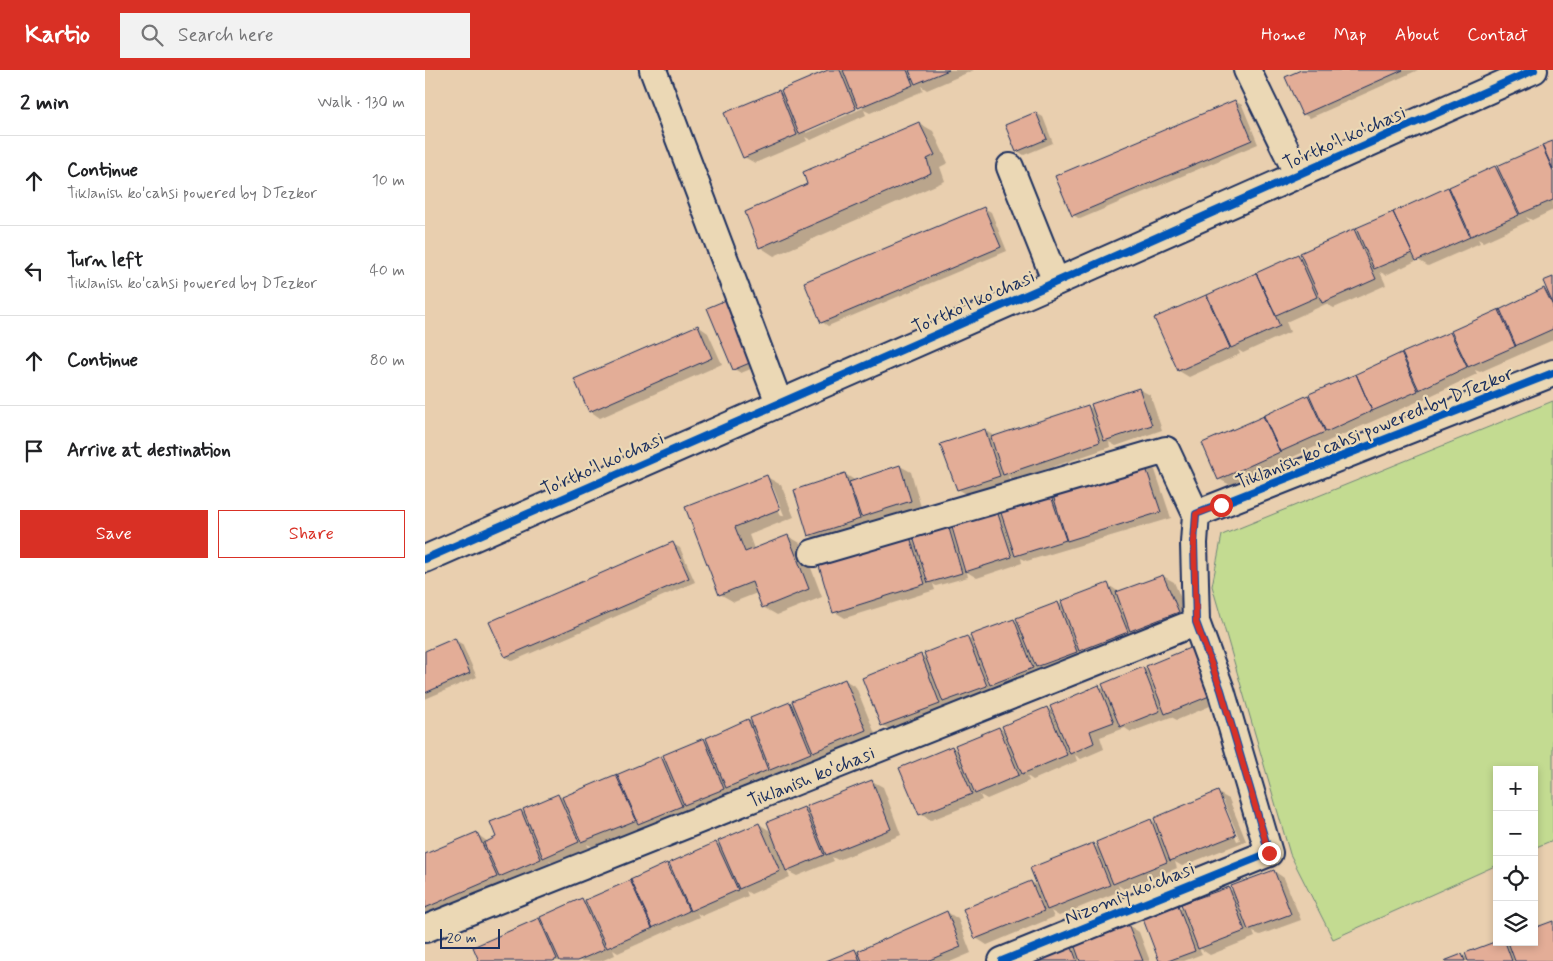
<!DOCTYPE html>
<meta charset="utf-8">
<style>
body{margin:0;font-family:Mynerve,sans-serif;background:#f2f2f2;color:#202124}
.controls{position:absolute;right:15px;bottom:15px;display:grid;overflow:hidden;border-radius:0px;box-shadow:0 2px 8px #0003}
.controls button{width:45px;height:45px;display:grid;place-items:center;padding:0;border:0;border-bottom:1px solid #e0e0e0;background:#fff;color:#202124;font:25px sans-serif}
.scale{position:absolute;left:15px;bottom:12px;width:60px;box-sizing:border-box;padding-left:5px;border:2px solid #1b2f5e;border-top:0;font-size:14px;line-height:18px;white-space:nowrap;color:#1b2f5e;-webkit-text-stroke:4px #ebd8b5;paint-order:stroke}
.stop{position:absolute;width:15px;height:15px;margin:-11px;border:4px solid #d93025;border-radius:50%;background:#fff}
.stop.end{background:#d93025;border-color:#fff;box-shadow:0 1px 5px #0008}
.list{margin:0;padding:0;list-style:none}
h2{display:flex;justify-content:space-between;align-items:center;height:65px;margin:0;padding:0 20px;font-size:21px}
h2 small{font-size:16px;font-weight:400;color:#757577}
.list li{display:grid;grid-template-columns:32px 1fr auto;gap:15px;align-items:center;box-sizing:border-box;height:90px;padding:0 20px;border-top:1px solid #e0e0e0}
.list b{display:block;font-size:19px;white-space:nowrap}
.list p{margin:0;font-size:16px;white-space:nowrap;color:#757577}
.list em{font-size:16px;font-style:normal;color:#757577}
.actions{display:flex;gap:10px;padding:15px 20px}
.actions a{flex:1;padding:11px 0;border:1px solid #d93025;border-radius:0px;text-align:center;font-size:18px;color:#d93025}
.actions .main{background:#d93025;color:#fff}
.icon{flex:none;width:28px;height:28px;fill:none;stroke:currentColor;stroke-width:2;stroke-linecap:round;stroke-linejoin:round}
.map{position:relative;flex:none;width:1128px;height:891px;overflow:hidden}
header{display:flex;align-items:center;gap:30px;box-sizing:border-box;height:70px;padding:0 25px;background:#d93025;color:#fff}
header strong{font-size:24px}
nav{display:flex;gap:28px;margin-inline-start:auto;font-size:18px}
.search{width:350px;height:45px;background:#f2f2f2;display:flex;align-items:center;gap:12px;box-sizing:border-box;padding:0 18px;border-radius:0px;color:#757577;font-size:19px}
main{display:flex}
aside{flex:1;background:#fff}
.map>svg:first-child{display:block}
.green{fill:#c3db91;stroke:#6f8578}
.shadow{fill:#0003;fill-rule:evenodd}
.building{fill:#e3ad97;stroke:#1b2f5e}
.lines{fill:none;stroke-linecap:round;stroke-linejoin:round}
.minor-casing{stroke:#1b2f5e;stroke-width:30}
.minor{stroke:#ebd8b5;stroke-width:26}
.cycleway-casing{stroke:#ebd8b5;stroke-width:11}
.cycleway{stroke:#0057b8;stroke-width:8}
.route{stroke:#d93025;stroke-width:6}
.labels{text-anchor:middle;stroke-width:4.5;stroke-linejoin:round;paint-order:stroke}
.street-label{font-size:19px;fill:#1b2f5e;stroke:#ebd8b5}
</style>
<header>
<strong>Kartio</strong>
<div class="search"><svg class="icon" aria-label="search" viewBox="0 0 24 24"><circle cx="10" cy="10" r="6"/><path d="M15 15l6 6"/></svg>Search here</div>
<nav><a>Home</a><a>Map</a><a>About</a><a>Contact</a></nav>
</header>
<main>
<aside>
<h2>2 min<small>Walk · 130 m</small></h2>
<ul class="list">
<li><svg class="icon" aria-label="ahead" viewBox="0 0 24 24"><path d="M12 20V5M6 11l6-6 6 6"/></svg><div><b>Continue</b><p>Tiklanish ko'cahsi powered by DTezkor</p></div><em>10 m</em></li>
<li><svg class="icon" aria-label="left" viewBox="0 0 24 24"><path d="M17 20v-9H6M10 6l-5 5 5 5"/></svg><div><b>Turn left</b><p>Tiklanish ko'cahsi powered by DTezkor</p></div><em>40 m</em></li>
<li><svg class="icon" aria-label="ahead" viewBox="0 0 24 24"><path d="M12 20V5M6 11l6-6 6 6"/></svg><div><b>Continue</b></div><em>80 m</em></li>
<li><svg class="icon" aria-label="arrive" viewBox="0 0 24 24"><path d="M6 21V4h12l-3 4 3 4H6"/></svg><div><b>Arrive at destination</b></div></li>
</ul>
<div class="actions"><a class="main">Save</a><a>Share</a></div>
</aside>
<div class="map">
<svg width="1128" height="891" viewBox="0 0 1128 891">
<rect width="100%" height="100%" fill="#e9cfaf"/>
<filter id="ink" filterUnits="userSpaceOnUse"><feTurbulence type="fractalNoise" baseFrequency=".02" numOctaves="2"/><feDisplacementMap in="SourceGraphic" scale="10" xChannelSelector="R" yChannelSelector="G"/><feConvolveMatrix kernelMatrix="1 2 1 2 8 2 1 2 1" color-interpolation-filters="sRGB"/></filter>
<g filter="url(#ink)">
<!-- green -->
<path class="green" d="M1128,331V770L1109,778V700H1072V795L908,869L865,784L787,516L797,465Z"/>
<!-- shadow -->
<path class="shadow" d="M406,0H549L502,20L496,16L498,21L445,43L439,40L441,45L386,70L380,67L382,71L330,93L319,87L354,22L360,25ZM437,35L438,38L381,63V60Z
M879,0H993L885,48L878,44Z
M810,31L817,35L833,74L655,149L648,145Z
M611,43L618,47L628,73L599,85L592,81Z
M494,53L508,61L523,93L515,97L520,111L349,186L335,177L321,143L384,114Z
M1128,72V140L1107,150L1101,147L1104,151L1058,172L1053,169L1055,173L1003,196L993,190L961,205L955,202L961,215L909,238L901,234L861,252L865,262L818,283L813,280L815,284L764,307L754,301L781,227L786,229L784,225L873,185L878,188L929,160L934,163L932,159L1023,119L1028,122L1070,98L1076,101L1074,96Z
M559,138L566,142L582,181L403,256L397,252Z
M1128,208V270L1055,302L1050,300L1052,304L1005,326L1001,323L1003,327L912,367L908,365L910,368L805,415L794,409L883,326L887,329L976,285L980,287L1025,263L1029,266L1119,220L1124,223L1120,212Z
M284,239L333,296L316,303L309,299Z
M273,256L283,263L297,294L175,348L165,341Z
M714,319L725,325L737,360L691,376L684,372L685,377L590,410L583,406L585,412L543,425L533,419L559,360L571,367L663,336L669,340Z
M719,393L730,400L746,448L602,491L596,488L597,493L552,508L542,502L543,507L511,516L508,514L510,520L420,548L410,542L485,469L491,473L523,457L529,460L572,442L578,446L576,440Z
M475,396L486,402L496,437L395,472L384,465L420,404L431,411Z
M342,407L356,415L369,447L324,465L329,479L363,466L377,474L397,527L352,545L338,537L332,523L309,532L295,524L261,438ZM345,417H348L359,445L356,446Z
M248,474L255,478L270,512L88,591L81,587Z
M738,506L749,512L764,548L622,602L615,598L618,604L576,620L569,616L572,622L530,638L523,634L525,640L468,661L457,655L496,585L503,589L542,568L549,571L589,550L595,554L633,533L640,537L682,514L694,522Z
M30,570L37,574L52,607L0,629V583Z
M718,598L797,631L752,650L746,647L706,662L700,658L675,667L679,679L656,689L650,685L652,691L608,710L602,706L604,711L562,729L555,725L557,730L506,750L495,744L527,677L534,681L574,658L581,662L622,638L629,642L674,617L681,620Z
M420,610L431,617L451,666L399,687L394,684L396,689L356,705L352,702L353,706L312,723L307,720L309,725L270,740L265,737L267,742L225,759L221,757L168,777L162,774L164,778L130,794L124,790L126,795L86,812L80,809L82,813L0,848V785L52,764L63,772L72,767L96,741L101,744L132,725L138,728L236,687L241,690L279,670L284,673L323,650L328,653L365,633L370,636Z
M447,711L458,717L476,765L413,790L407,787L409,791L372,806L362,801L365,807L326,824L321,821L323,826L277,846L272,843L274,847L193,883L188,880L190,885L176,891H56L114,849L119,852L157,830L163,833L242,795L248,798L291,773L297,776L334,754L347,762L379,738L384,741Z
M793,723L804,729L821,771L757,796L750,792L752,798L699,819L693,815L695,821L634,846L626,841L629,847L562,875L551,868L606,812L614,816L668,775L675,779L726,750L732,754ZM795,730H798L815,770L812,771Z
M849,801L859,808L876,850L835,865L828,862L830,867L785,885L774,878L777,884L759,891H735L753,837L759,840L803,819L810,822Z
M522,842L533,849L546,883L527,891H404L430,880L435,883Z
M1128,852V891H1022L1037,885L1044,889L1072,872L1085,874L1109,872V859Z
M703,855L714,862L725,891H608L646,876L653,880Z"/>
<!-- building -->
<path class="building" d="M403,0H415L431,39L374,64L356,20Z
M418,0H482L488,15L433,38Z
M484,0H524L490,14Z
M876,0H978L877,45L860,7Z
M354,20L372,65L318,88L299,43Z
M810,30L827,70L647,146L630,106Z
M611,42L622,69L591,82L580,55Z
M494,52L510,85L502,89L506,103L334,178L320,142L382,114L378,102Z
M1128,71V99L1117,75Z
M1117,76L1128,101V130L1095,144L1072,96Z
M1070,96L1094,145L1046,166L1024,117Z
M1023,117L1045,167L991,191L968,142Z
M559,137L576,177L396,253L379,212Z
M968,142L987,183L949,199L931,158Z
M929,159L951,209L897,233L875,183Z
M873,184L892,227L851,245L831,203Z
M831,203L855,256L806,278L782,225Z
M1128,207V234L1118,211Z
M1119,218L1128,236V259L1090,276L1074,240Z
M781,225L805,278L753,301L729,248Z
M301,230L327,292L308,300L282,238Z
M1075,239L1091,276L1043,297L1026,261Z
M273,255L287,288L164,342L149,309Z
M1025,262L1042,297L994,320L977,283Z
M976,283L993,321L947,341L931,304Z
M931,304L947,341L901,362L884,324Z
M714,318L727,355L679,371L666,334Z
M883,325L900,362L855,382L838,346Z
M663,335L675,372L578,405L566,367Z
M839,346L855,382L793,410L777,373Z
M560,359L575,406L532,420L515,374Z
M719,392L736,442L642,471L627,422Z
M475,395L486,431L436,447L424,412Z
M420,403L435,449L383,466L369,420Z
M342,405L355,439L310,457L320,482L363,465L384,519L337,538L327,512L294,525L260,437Z
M625,423L641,470L590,486L575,440Z
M572,441L587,487L540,502L526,454Z
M523,455L537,503L503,513L488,467Z
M485,467L500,514L408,543L394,496Z
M248,472L264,508L80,587L64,552Z
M738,505L754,542L705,561L691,522Z
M683,513L703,562L654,581L636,531Z
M633,532L652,582L611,597L591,548Z
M589,549L608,598L565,615L545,565Z
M542,566L562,616L518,632L499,583Z
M30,568L45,603L0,623V581Z
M767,577L787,625L740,644L721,596Z
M496,584L515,634L456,656L437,608Z
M718,597L735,641L695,657L677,614Z
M420,609L441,660L388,682L367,631Z
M674,615L689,652L665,661L669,673L645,684L625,636Z
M365,632L386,683L345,700L325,648Z
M622,637L642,685L597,704L577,656Z
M323,649L343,700L301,718L281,668Z
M574,657L594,705L550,724L530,675Z
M279,668L299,719L259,735L238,685Z
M527,676L547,724L494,745L474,698Z
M236,686L257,736L213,754L191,705Z
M192,704L212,750L156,772L137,727Z
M447,710L466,759L401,785L381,736Z
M793,721L811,765L745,791L729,748Z
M133,724L154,772L118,788L98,739Z
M379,737L399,785L361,801L342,752Z
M96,740L116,789L74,807L59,773L71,767L65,752Z
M726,749L742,792L688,814L671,772Z
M334,753L355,801L314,819L293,771Z
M52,762L72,807L0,838V784Z
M291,772L313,820L265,841L244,793Z
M668,773L685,815L622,840L605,798Z
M242,793L264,841L227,858L205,810Z
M849,800L866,844L823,860L806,816Z
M206,810L228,858L182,878L160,830Z
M606,811L619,841L550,869L538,839Z
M804,817L820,861L773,879L756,834Z
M157,828L180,879L152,891H135L115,847Z
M753,835L770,881L743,891H734L718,849Z
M522,841L536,877L502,891H437L433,881Z
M114,848L132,889L128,891H54L48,877Z
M1128,851V891H1090L1083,872H1109V858Z
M703,854L718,891H655L649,874Z
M1072,871V872H1080L1087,891H1043L1040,883Z
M646,875L652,891H604Z
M430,879L435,891H401Z
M1037,884L1040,891H1019Z"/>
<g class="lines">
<defs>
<path id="minor" d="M228,0L354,333
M822,0L873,105
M585,97L631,212
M388,483L741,380L771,444
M0,489L631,212L1109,0
M0,859L771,552
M577,891L844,783L796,620L771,552L769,473L771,444L1128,303"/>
</defs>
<!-- minor casing -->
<use href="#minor" class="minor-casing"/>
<!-- minor -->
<use href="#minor" class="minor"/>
<defs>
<path id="cycleway" d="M0,489L631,212L1109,0
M577,891L844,783L796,620L771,552L769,473L771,444L1128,303"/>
</defs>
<!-- cycleway casing -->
<use href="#cycleway" class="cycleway-casing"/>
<!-- cycleway -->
<use href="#cycleway" class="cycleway"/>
</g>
</g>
<g class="lines" filter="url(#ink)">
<!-- route -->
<path class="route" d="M796,435L771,444L769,472L771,552L796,620L844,783"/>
</g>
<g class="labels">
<!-- street labels -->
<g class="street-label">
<text transform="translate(919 67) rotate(-24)" y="7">To'rtko'l ko'chasi</text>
<text transform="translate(548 231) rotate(-24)" y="7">To'rtko'l ko'chasi</text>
<text transform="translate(949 357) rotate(-22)" y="7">Tiklanish ko'cahsi powered by DTezkor</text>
<text transform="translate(177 393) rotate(-24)" y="7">To'rtko'l ko'chasi</text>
<text transform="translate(386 706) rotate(-22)" y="7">Tiklanish ko'chasi</text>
<text transform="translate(704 822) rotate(-22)" y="7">Nizomiy ko'chasi</text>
</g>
</g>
</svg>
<div class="controls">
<button>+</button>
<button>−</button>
<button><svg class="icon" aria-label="locate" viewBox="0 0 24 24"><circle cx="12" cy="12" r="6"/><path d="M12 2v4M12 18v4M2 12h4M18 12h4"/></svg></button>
<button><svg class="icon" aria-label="layers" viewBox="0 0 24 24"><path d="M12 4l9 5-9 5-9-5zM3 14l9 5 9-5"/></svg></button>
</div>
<div class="scale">20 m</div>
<div class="stop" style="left:796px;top:435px"></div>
<div class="stop end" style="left:844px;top:783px"></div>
</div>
</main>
